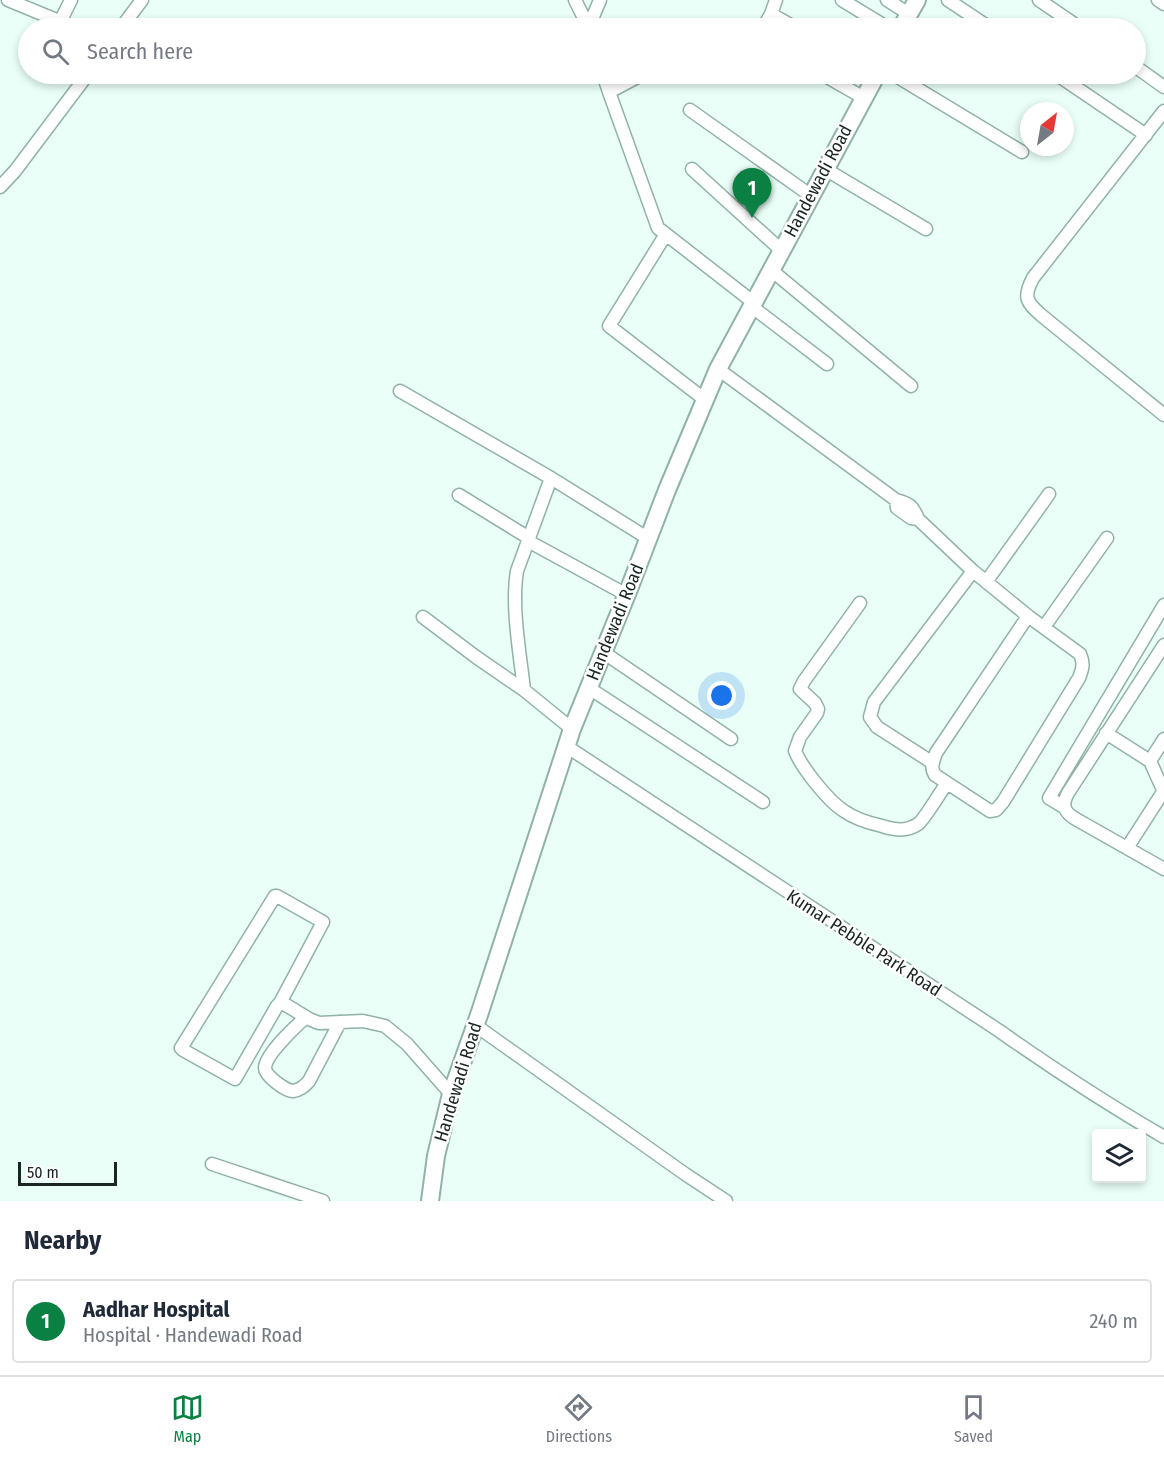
<!DOCTYPE html>
<meta charset="utf-8">
<style>
body{margin:0;font-family:"Fira Sans Condensed",sans-serif;background:#f6f6f7;color:#1f2937}
.controls{position:absolute;right:18px;bottom:18px;display:grid;overflow:hidden;border-radius:6px;box-shadow:0 3px 9px #0003}
.controls button{width:54px;height:54px;display:grid;place-items:center;padding:0;border:0;border-bottom:2px solid #e0e1e3;background:#fff;color:#1f2937;font:30px sans-serif}
.compass{position:absolute;left:1020px;top:102px;width:54px;height:54px;border-radius:50%;background:#fff;box-shadow:0 3px 9px #0003;rotate:31deg}
.scale{position:absolute;left:18px;bottom:15px;width:99px;box-sizing:border-box;padding-left:6px;border:3px solid #192622;border-top:0;font-size:16px;line-height:21px;white-space:nowrap;color:#192622;-webkit-text-stroke:4px #fff;paint-order:stroke}
.you{position:absolute;left:722px;top:696px;width:21px;height:21px;margin:-15px;border:4px solid #fff;border-radius:50%;background:#1a73e8;box-shadow:0 0 0 9px #1a73e833}
.badge{display:grid;place-items:center;width:39px;height:39px;border-radius:50%;background:#0b8043;color:#fff;font-size:20px;font-weight:700}
.pin{position:absolute;translate:-50% -50px;filter:drop-shadow(0 2px 3px #0008)}
.pin::after{content:'';position:absolute;top:32px;width:21px;height:18px;background:inherit;clip-path:polygon(0 0,100% 0,50% 100%)}
.list{margin:0;padding:0;list-style:none}
h2{display:flex;justify-content:space-between;align-items:center;height:78px;margin:0;padding:0 24px;font-size:26px}
h2 small{font-size:20px;font-weight:400;color:#747a83}
.list li{display:grid;grid-template-columns:39px 1fr auto;gap:18px;align-items:center;box-sizing:border-box;height:84px;margin:0 12px 12px;padding:0 12px;border:2px solid #e0e1e3;border-radius:6px}
.list b{display:block;font-size:22px;white-space:nowrap}
.list p{margin:0;font-size:20px;white-space:nowrap;color:#747a83}
.list em{font-size:20px;font-style:normal;color:#747a83}
.icon{flex:none;width:33px;height:33px;fill:none;stroke:currentColor;stroke-width:2;stroke-linecap:round;stroke-linejoin:round}
.map{position:relative;flex:none;width:1164px;height:1201px;overflow:hidden}
.search{position:absolute;background:#fff;box-shadow:0 3px 9px #0003;left:18px;right:18px;top:18px;height:66px;display:flex;align-items:center;gap:15px;box-sizing:border-box;padding:0 21px;border-radius:33px;color:#747a83;font-size:22px}
.sheet{height:174px;background:#fff}
nav{display:flex;justify-content:space-around;align-items:center;box-sizing:border-box;height:84px;border-top:2px solid #e0e1e3;background:#fff;font-size:16px;color:#747a83}
nav a{display:grid;justify-items:center;gap:3px}
nav .on{color:#0b8043}
.map>svg:first-child{display:block}
.lines{fill:none;stroke-linecap:round;stroke-linejoin:round}
.street-casing{stroke:#90b2a8;stroke-width:15}
.secondary-casing{stroke:#90b2a8;stroke-width:20}
.street{stroke:#fff;stroke-width:12}
.secondary{stroke:#fff;stroke-width:16}
.labels{text-anchor:middle;stroke-width:5;stroke-linejoin:round;paint-order:stroke}
.street-label{font-size:18px;fill:#192622;stroke:#fff}
</style>
<div class="map">
<svg width="1164" height="1201" viewBox="0 0 1164 1201">
<rect width="100%" height="100%" fill="#e9fff8"/>
<g class="lines">
<defs>
<path id="street" d="M8,0L76,28
M575,0L589,28
M842,0L888,28
M887,0L909,14
M948,0L990,28
M1039,0L1080,28
M1158,0L1164,4
M771,14L796,28
M60,22L71,0
M589,26L600,0
M121,28L142,0
M763,28L771,14L776,0
M1136,67L1164,87
M603,74L609,92L643,74
M822,74L864,98
M893,74L1022,152
M1056,74L1146,135
M609,92L658,228L753,302
M690,110L810,195
M1164,111L1033,278C1023,297 1026,302 1041,315L1164,415
M692,169L781,250
M825,169L926,229
M0,187L15,171L88,74
M666,234L609,326L704,399
M770,269L911,386
M751,306L827,364
M718,369L896,500C909,503 913,506 918,519L973,571L1028,616L1080,654C1084,663 1083,668 1079,678L1003,802L996,810L990,811L935,775C930,767 933,762 936,753L1028,616
M400,391L551,478
M459,495L529,538
M896,500L897,508L911,518L918,519
M528,541L627,595
M986,582L1049,494
M860,603L804,681L800,689L815,703L818,709L817,713L800,737L795,751C802,768 828,801 844,811C855,819 869,823 882,826C895,830 906,832 918,824C924,820 941,791 947,783
M423,617L476,657L524,690L572,729
M1044,627L1107,538
M1164,645L1068,793C1062,804 1063,811 1074,818L1164,869
M603,652L731,739
M589,688L763,802
M524,690C520,653 511,607 517,571L551,478L649,539
M1106,733L1150,761L1164,792
M566,746L998,1030C1052,1068 1107,1104 1164,1137
M1150,761L1164,739
M933,763L877,727L870,717L874,702L973,571
M1064,807L1049,798L1164,605
M1127,848L1163,792
M280,1003L323,922L277,896H275L181,1048L183,1050L235,1079L277,1006L280,1003L286,1005L309,1019L319,1023L363,1021L385,1026L407,1044L451,1094
M306,1017C296,1026 265,1055 265,1068C265,1076 286,1091 293,1091C300,1090 305,1086 309,1081L340,1022
M475,1025L685,1174L726,1201
M212,1164L323,1201"/>
<path id="secondary" d="M901,28L917,0
M430,1201L436,1156L451,1094L479,1015L572,729L629,589L667,490L718,369L877,74"/>
</defs>
<!-- street casing -->
<use href="#street" class="street-casing"/>
<!-- secondary casing -->
<use href="#secondary" class="secondary-casing"/>
<!-- street -->
<use href="#street" class="street"/>
<!-- secondary -->
<use href="#secondary" class="secondary"/>
</g>
<g class="labels">
<!-- street labels -->
<g class="street-label">
<text transform="translate(818 181) rotate(-62)" y="6">Handewadi Road</text>
<text transform="translate(615 622) rotate(-68)" y="6">Handewadi Road</text>
<text transform="translate(864 943) rotate(33)" y="6">Kumar Pebble Park Road</text>
<text transform="translate(458 1082) rotate(-73)" y="6">Handewadi Road</text>
</g>
</g>
</svg>
<div class="controls">
<button><svg class="icon" aria-label="layers" viewBox="0 0 24 24"><path d="M12 4l9 5-9 5-9-5zM3 14l9 5 9-5"/></svg></button>
</div>
<svg class="compass" viewBox="-18 -18 36 36"><path d="M0-13l5 13h-10z" fill="#e53935"/><path d="M0 13l5-13h-10z" fill="#747a83"/></svg>
<div class="scale">50 m</div>
<div class="you"></div>
<div class="pin badge" style="left:752px;top:218px">1</div>
<div class="search"><svg class="icon" aria-label="search" viewBox="0 0 24 24"><circle cx="10" cy="10" r="6"/><path d="M15 15l6 6"/></svg>Search here</div>
</div>
<section class="sheet">
<h2>Nearby<small></small></h2>
<ul class="list">
<li><span class="badge">1</span><div><b>Aadhar Hospital</b><p>Hospital · Handewadi Road</p></div><em>240 m</em></li>
</ul>
</section>
<nav>
<a class="on"><svg class="icon" aria-label="map" viewBox="0 0 24 24"><path d="M3 6l6-2 6 2 6-2v14l-6 2-6-2-6 2zM9 4v14M15 6v14"/></svg>Map</a>
<a><svg class="icon" aria-label="directions" viewBox="0 0 24 24"><path d="M12 3l9 9-9 9-9-9zM9 14v-3h6M13 9l2 2-2 2"/></svg>Directions</a>
<a><svg class="icon" aria-label="saved" viewBox="0 0 24 24"><path d="M7 4h10v16l-5-4-5 4z"/></svg>Saved</a>
</nav>
